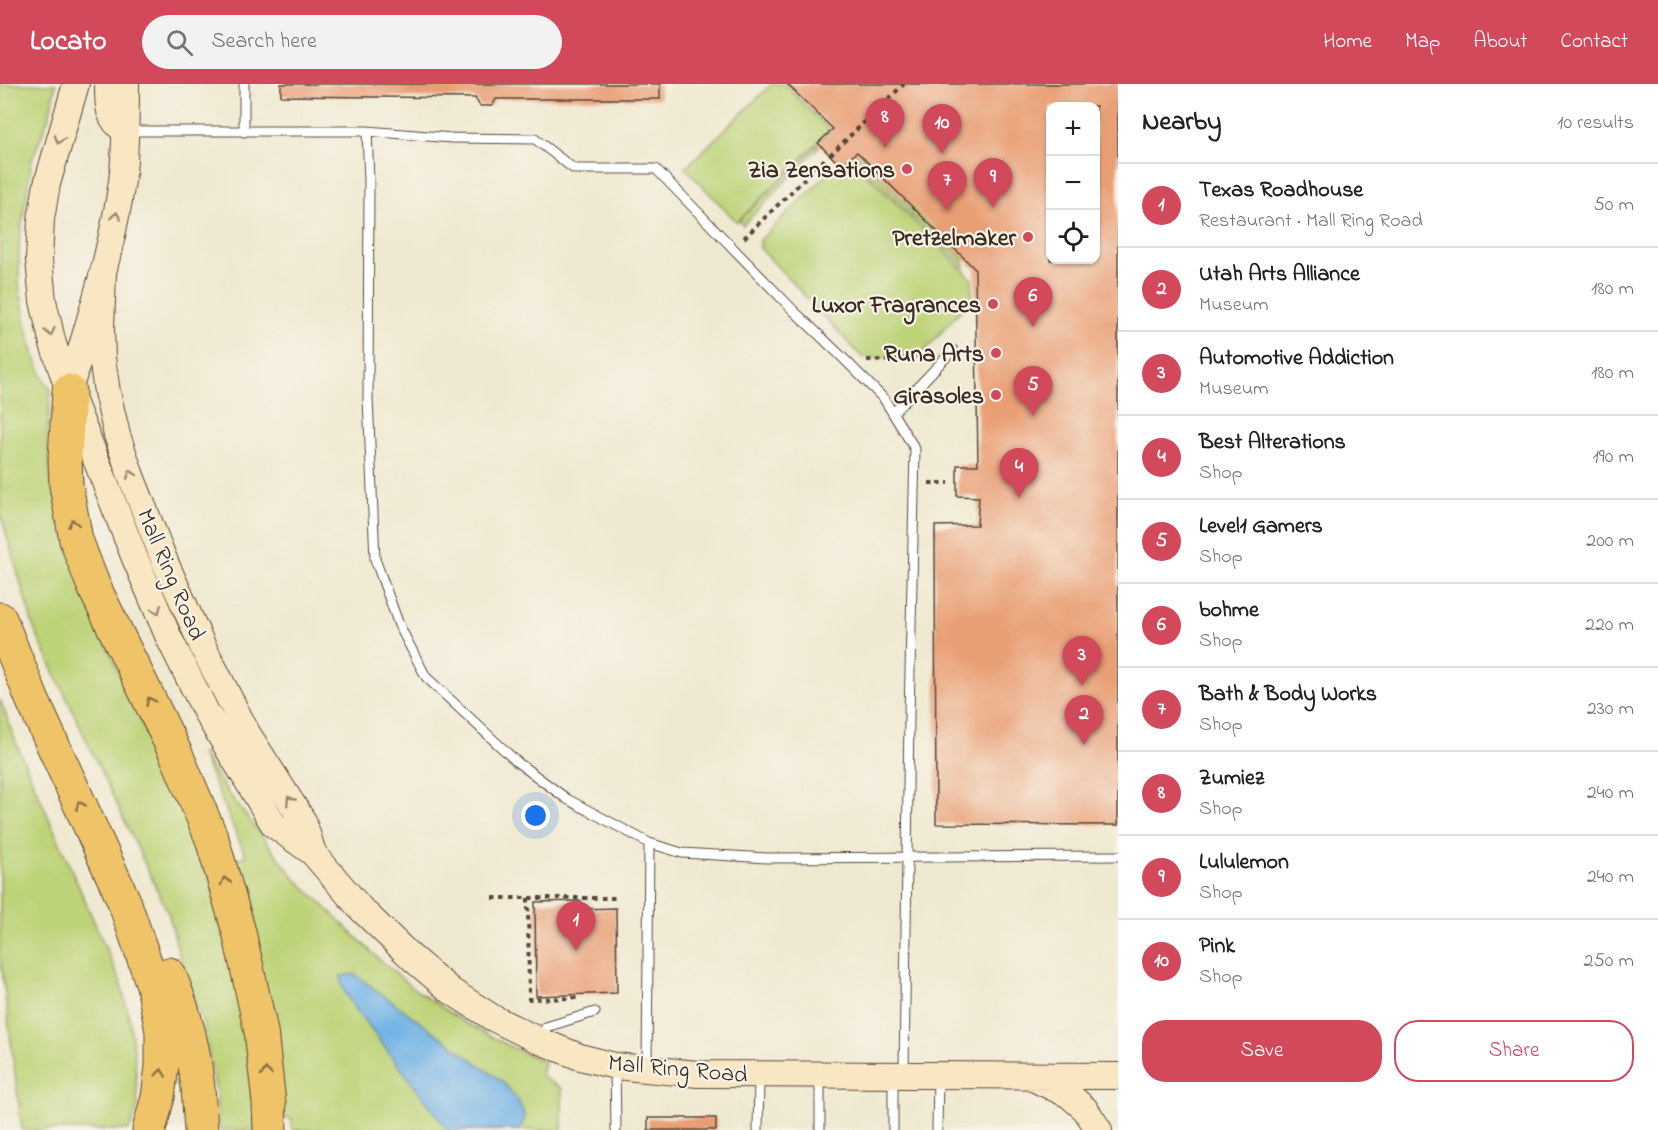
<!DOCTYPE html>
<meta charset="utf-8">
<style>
body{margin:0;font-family:"Indie Flower",sans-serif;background:#f2f2f2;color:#202124}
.controls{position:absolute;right:18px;top:18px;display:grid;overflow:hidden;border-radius:12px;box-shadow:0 2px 4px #0004}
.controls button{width:54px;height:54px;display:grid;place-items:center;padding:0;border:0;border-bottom:2px solid #e0e0e0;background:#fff;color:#202124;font:30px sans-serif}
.you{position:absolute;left:536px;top:732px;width:21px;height:21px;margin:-15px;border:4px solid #fff;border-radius:50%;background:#1a73e8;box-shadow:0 0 0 9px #1a73e833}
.badge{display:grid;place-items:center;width:39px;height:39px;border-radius:50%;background:#d1495b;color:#fff;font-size:20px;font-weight:700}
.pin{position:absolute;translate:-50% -50px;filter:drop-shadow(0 2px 3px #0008)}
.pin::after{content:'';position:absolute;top:32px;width:21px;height:18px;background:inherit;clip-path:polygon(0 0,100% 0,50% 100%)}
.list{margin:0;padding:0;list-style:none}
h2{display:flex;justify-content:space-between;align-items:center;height:78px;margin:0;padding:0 24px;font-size:26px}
h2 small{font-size:20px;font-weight:400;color:#757577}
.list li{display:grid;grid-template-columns:39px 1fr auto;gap:18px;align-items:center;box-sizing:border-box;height:84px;padding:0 24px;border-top:2px solid #e0e0e0}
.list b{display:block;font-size:22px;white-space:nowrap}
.list p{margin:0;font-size:20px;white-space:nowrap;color:#757577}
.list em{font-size:20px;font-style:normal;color:#757577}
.actions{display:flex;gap:12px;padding:18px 24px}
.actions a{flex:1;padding:14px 0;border:2px solid #d1495b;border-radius:24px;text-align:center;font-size:21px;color:#d1495b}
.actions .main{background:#d1495b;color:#fff}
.icon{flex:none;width:33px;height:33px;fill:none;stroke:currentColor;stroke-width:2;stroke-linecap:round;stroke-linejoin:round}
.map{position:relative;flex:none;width:1118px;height:1046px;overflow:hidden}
header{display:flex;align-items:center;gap:36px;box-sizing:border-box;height:84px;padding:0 30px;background:#d1495b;color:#fff}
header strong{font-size:28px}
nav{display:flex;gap:33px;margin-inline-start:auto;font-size:21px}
.search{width:420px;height:54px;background:#f2f2f2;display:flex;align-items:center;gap:15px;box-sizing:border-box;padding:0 21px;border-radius:33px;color:#757577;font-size:22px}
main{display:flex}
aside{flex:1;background:#fff}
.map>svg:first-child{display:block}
.green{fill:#bdd377;stroke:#7c7e4a;stroke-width:1.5}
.water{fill:#72b3e6;stroke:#566e82;stroke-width:1.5}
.building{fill:#e99f74;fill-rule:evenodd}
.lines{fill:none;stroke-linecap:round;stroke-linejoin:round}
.lane-casing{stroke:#564739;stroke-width:11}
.secondary-casing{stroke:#564739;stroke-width:28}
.highway-casing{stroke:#564739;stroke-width:35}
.path{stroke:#564739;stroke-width:4;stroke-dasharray:4.5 4.5;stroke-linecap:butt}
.lane{stroke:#fff;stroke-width:9}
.secondary{stroke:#f9e7c3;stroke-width:26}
.highway{stroke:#efc469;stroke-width:33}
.oneway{stroke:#9a8870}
.oneway2{stroke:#8c6f40}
.poi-dot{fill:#d1495b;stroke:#f7f3e8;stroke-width:2}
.labels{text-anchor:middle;stroke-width:4.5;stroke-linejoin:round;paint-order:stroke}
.poi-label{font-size:24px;font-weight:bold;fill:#3b2a1e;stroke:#f7f3e8;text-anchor:end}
.street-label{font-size:24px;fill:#3b2a1e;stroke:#f7f3e8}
</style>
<header>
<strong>Locato</strong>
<div class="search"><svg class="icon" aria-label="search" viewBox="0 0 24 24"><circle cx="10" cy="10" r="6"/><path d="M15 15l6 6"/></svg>Search here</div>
<nav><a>Home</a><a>Map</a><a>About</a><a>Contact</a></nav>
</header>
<main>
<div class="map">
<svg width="1118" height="1046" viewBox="0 0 1118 1046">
<rect width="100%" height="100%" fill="#f7f3e8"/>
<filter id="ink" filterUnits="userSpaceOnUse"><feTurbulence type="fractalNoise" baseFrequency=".0167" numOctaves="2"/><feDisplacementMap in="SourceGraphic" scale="12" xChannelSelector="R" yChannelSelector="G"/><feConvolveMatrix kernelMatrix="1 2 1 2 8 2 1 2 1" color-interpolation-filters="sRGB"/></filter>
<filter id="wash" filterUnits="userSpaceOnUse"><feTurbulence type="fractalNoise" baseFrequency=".008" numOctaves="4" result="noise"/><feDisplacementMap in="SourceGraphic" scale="24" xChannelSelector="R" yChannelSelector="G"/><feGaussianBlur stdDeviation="1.35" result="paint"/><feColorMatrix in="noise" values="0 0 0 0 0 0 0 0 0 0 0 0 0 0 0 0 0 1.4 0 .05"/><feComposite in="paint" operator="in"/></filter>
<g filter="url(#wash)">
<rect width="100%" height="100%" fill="#f0e9d1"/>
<!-- green -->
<path class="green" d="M0,0H56L49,33L32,76L19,160V199L24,230L32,265L43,294L51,306L47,354L51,400L98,542L207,783L248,947L256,1046H219L216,1008L202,936L186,897L169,831L34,545L0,428Z
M772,0H784L830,46L737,138L685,84Z
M818,60L819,63L743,141L739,137Z
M856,70L964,176L965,184L853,74Z
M850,74L972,195V213L918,275L862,273L759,163L762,161L759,157L837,81L841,83Z
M0,615L16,659L120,897L129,933L135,976L138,1023L129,1046H22L0,870Z
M201,669L229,710L294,793L381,877L417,907L464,938L509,962L544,978L541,992L562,1005V1046H292V1035L285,1034L231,777L246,772Z"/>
<!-- water -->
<path class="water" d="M354,890L503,998L519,1018L525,1033L520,1046H448L351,919L342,902L341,892Z"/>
<g id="blocks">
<!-- building -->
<path class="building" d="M281,0H660V15H496L492,22H480L475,14L281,12Z
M787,0H1118V741L936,740L935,442L977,441L979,413L957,412V381H978L975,185L857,68L841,82L818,59L833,45ZM1050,22H1096V176H1050Z
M581,817L582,825L616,824L617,909L536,912L535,818Z
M648,1034H716V1046H648Z"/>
</g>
</g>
<g filter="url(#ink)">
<use href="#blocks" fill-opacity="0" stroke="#564739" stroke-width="1.5"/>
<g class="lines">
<defs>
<path id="lane" d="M127,47H367L452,54L535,55L574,85H656L794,227L839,270L884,315L915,365L909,632L904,989
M367,47L369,97L368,314L375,475L399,541L426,593L517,678L567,715L649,759L682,769L767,774L1118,772
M244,48V0
M893,329L953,266
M541,955L546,943L595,928
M615,982L616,1046
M647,984L649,759
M758,1046L759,993
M820,1046V991
M893,1046V994
M937,1046L938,992"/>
<path id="secondary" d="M76,0L47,100L41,135L39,176L43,217L53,260L69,307L134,472L169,554L206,628L274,741L313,769L360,824L412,874L451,907L493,934L540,957L580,973L615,982L698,990L1118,992
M108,0C108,21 107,34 125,47
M103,189L101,245L102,274L107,308L117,351L131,392L165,478L203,563L247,649L303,737L313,769
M69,307C89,237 112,168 122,97C126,65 126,32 126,0
M1037,996L1069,1011L1085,1025L1099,1046"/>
<path id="highway" d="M69,307L65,374L66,401L76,456L94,503L176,670L212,755L239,848L261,947L269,1019L270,1046
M0,535L32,615L124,817L153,901L162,947V982L158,1013L149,1046
M169,890C184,925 194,965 198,1004C199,1018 200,1032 201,1046"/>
</defs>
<!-- lane casing -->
<use href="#lane" class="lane-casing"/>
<!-- secondary casing -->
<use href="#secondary" class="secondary-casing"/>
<!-- highway casing -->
<use href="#highway" class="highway-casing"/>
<!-- path -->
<path class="path" d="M830,71L904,0
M744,154L827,73
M867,276L913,277
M929,399H949
M493,814H618
M528,814L529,915L578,914"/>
<!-- lane -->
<use href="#lane" class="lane"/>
<!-- secondary -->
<use href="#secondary" class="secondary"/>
<!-- highway -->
<use href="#highway" class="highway"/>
</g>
<!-- one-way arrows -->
<defs><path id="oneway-chevron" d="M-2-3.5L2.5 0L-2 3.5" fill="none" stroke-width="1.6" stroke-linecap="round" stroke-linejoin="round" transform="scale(1.5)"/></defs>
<g class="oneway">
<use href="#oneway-chevron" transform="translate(59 56) rotate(108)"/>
<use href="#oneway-chevron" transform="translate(116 132) rotate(-81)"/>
<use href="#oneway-chevron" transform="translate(50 248) rotate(78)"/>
<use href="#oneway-chevron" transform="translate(131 390) rotate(-110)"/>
<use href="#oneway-chevron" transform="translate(157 526) rotate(67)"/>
<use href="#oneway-chevron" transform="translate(290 716) rotate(-122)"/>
</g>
<g class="oneway2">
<use href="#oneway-chevron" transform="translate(73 439) rotate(-101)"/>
<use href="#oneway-chevron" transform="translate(150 617) rotate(-116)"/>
<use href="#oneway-chevron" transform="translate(80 721) rotate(-114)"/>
<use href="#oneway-chevron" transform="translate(225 797) rotate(-106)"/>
<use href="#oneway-chevron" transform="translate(266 988) rotate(-96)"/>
<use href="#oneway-chevron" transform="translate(161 989) rotate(-84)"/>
</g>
</g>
<!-- markers -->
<g class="poi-dot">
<circle cx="907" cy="85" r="6"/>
<circle cx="1028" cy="153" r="6"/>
<circle cx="993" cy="220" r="6"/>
<circle cx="996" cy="269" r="6"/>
<circle cx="996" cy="311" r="6"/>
</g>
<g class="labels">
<!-- poi labels -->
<g class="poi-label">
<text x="895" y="93">Zia Zensations</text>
<text x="1016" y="161">Pretzelmaker</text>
<text x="981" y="228">Luxor Fragrances</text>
<text x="984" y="277">Runa Arts</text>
<text x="984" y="319">Girasoles</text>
</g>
<!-- street labels -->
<g class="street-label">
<text transform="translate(172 490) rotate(67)" y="8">Mall Ring Road</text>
<text transform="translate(678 984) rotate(5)" y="8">Mall Ring Road</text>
</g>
</g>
</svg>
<div class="controls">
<button>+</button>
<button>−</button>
<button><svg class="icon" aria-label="locate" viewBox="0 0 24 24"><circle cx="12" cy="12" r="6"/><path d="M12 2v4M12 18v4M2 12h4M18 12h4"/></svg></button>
</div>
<div class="you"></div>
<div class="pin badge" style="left:576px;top:867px">1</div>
<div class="pin badge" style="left:1084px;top:661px">2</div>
<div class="pin badge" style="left:1082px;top:602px">3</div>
<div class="pin badge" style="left:1019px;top:414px">4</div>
<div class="pin badge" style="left:1033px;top:332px">5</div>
<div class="pin badge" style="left:1033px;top:243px">6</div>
<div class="pin badge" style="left:947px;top:127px">7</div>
<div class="pin badge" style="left:885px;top:64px">8</div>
<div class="pin badge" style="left:993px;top:124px">9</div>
<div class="pin badge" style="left:942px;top:70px">10</div>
</div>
<aside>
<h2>Nearby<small>10 results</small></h2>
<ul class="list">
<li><span class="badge">1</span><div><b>Texas Roadhouse</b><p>Restaurant · Mall Ring Road</p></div><em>50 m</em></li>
<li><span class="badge">2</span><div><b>Utah Arts Alliance</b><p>Museum</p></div><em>180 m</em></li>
<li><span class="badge">3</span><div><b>Automotive Addiction</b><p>Museum</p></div><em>180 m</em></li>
<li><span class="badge">4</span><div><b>Best Alterations</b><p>Shop</p></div><em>190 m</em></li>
<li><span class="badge">5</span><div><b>Level1 Gamers</b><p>Shop</p></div><em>200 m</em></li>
<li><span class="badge">6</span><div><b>bohme</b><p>Shop</p></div><em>220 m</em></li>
<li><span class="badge">7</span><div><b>Bath &amp; Body Works</b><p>Shop</p></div><em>230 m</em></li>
<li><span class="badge">8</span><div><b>Zumiez</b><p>Shop</p></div><em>240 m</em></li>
<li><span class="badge">9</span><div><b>Lululemon</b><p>Shop</p></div><em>240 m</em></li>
<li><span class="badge">10</span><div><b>Pink</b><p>Shop</p></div><em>250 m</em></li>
</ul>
<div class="actions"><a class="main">Save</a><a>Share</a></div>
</aside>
</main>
